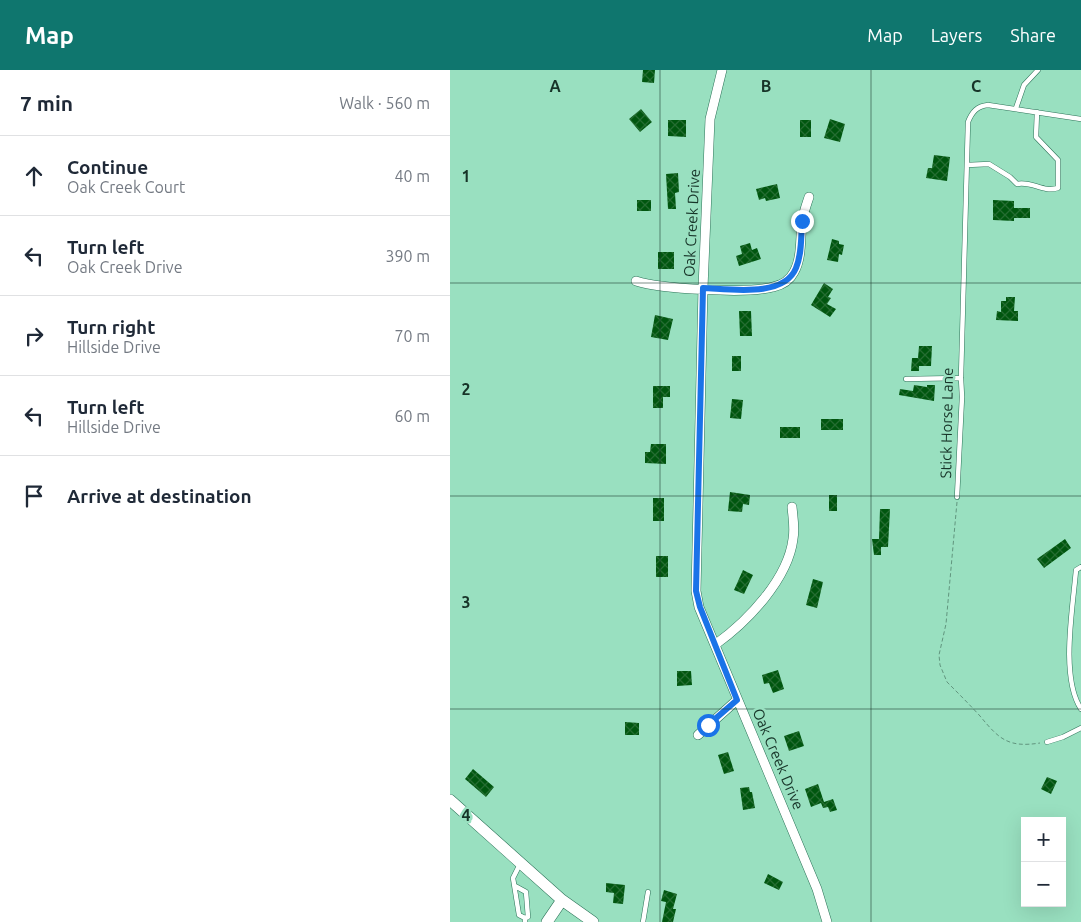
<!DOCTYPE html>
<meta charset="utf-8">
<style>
body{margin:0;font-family:Ubuntu,sans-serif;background:#f2f2f3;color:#1f2937}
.controls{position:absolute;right:15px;bottom:15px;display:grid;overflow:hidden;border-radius:0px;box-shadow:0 5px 20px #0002}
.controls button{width:45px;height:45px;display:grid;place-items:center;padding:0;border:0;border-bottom:1px solid #e0e1e3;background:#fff;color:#1f2937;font:25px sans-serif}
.stop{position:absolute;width:15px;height:15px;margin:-11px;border:4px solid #1a73e8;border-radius:50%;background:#fff}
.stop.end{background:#1a73e8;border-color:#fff;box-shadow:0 1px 5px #0008}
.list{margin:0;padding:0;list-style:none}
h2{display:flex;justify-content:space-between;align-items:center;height:65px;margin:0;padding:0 20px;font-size:21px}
h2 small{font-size:16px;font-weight:400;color:#747a83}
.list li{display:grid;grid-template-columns:32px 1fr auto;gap:15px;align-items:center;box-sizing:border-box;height:80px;padding:0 20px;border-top:1px solid #e0e1e3}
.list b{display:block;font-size:19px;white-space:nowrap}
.list p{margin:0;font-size:16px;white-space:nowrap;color:#747a83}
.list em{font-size:16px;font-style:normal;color:#747a83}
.icon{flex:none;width:28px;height:28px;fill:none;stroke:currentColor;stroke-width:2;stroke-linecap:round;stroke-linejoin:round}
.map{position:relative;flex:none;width:631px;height:852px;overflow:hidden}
header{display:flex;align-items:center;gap:30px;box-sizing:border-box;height:70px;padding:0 25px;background:#0f766e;color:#fff}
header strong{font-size:24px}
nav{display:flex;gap:28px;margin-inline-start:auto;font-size:18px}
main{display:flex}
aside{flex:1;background:#fff}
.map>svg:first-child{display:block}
.building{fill:url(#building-cross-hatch)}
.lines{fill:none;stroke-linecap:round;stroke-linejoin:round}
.service-casing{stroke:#2c7358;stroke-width:5.5}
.minor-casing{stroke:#2c7358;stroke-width:10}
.tertiary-casing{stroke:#2c7358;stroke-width:12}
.path{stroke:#61957e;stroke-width:1;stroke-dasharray:4 2.5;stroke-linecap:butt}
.service{stroke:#fff;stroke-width:4.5}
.minor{stroke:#fff;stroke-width:9}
.tertiary{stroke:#fff;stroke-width:11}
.route{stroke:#1a73e8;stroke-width:6}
.grid{fill:none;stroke:#173428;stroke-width:1;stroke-opacity:0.55}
.labels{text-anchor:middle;stroke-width:5;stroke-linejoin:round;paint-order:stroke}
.street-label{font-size:15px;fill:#173428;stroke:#99e0c0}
.grid-label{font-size:16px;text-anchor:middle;font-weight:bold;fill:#173428;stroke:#99e0c0;stroke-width:5;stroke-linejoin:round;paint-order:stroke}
</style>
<header>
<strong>Map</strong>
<nav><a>Map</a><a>Layers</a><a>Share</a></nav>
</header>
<main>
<aside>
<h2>7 min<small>Walk · 560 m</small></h2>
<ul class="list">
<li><svg class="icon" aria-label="ahead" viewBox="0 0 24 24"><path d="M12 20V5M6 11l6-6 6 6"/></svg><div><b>Continue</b><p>Oak Creek Court</p></div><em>40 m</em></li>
<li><svg class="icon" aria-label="left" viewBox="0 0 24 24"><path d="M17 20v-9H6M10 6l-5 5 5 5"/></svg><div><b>Turn left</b><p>Oak Creek Drive</p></div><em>390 m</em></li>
<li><svg class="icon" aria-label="right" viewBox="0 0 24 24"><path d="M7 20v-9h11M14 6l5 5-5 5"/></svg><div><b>Turn right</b><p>Hillside Drive</p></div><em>70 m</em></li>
<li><svg class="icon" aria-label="left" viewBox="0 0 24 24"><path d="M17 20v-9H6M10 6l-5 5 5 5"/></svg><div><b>Turn left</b><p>Hillside Drive</p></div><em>60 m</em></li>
<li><svg class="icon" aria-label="arrive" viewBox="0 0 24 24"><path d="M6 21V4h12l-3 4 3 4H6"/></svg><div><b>Arrive at destination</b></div></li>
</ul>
</aside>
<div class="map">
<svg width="631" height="852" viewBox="0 0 631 852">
<defs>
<pattern id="building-cross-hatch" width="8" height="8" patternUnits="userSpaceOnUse" patternTransform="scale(1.25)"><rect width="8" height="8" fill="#00560f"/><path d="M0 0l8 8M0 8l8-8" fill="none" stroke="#256c32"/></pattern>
</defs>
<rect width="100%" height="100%" fill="#99e0c0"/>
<!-- building -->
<path class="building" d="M193,0H205L204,13L192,12Z
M191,39L202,52L190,62L179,49Z
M380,49L395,54L390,72L374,68Z
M218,50H236V67L218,66Z
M350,50H361V67H350Z
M484,85L500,87L497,111L476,108L478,98H482Z
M228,103L229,122L225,123L226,139H218L216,104Z
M327,114L330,128L316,131L315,128L309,130L306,119Z
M187,130H201V141H187Z
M543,130L564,131V138H580V148H564V151L543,150Z
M382,169L389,171V174L394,175L392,185L389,184L388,192L377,190Z
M300,173L302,180L307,178L311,189L289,196L286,186L292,184L290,176Z
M208,182H224V199H208Z
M374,213L383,219L378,227L381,228L377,234L386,239L380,247L361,235Z
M556,227H565L564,241H568V251L546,250L547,241L551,242V231H556Z
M289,241H301L302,266H290Z
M205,245L223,249L218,270L201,267Z
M469,276H482L481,296H469V301H461L462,288H468Z
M282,286H291V301H282Z
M464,315L477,317V315H485L484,331L449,325L450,319L463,321Z
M203,316H220V327H213V338H203Z
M282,329L293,330L291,349L280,348Z
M371,349H393V360H371Z
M330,357H350V368H330Z
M201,374H216V394L195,393V382H200Z
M280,422L300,425L299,435L293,434L292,442L278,441Z
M379,425H387V441H379Z
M203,428H214V451H203Z
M430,439H440L438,477H431V485H424L422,469H429Z
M615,469L621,478L594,498L587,489Z
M206,486H218V507H206Z
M293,500L303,505L294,524L284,520Z
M363,509L373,512L367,538L356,535Z
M328,600L334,619L323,623L319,613L314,614L312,605Z
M227,601H241L242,615L227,616Z
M175,652L189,653V665H175Z
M349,661L354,676L339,681L334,666Z
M278,682L284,701L274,704L268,685Z
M23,699L44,717L36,727L15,709Z
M597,707L607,711L601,724L591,719Z
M368,714L374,732L383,729L387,740L380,742L378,737L373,738L371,733L361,737L355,719Z
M299,717L300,722H302L305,738L293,740L290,718Z
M318,804L333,812L329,820L314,813Z
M156,813L175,815L173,834L163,833L164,823L156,822Z
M214,820L227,824L223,839H226L223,852H212L216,832L211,831Z"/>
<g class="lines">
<defs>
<path id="service" d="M566,38L574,15L588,0
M517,95L539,94L560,107L567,114C583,111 593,123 608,118V90L586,67L587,42
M456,309L511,308
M507,427L512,327L511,308L518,52C522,42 527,36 538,35L631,49
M631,497L626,500C623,537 610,607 631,639
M597,672L613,667L631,658
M70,794L63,808L69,845L75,848V852
M65,816L76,822L78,847L75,848
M193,852L198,822"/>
<path id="minor" d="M272,0L260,49L253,218L246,521L249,537L367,819L377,852
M186,211C210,219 299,224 323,217C332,215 340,210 344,202C352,188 350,169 352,153C353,144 356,136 359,127
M266,574C298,551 338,509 343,469C345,458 343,448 342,437
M248,665L287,630"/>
<path id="tertiary" d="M0,730L112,830L143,852
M97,852L112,830"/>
</defs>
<!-- service casing -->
<use href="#service" class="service-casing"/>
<!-- minor casing -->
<use href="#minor" class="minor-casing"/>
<!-- tertiary casing -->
<use href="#tertiary" class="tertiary-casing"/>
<!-- path -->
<path class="path" d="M507,432L496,554L489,585L490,595L497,612C508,623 519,634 530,646C549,669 558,678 590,673"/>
<!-- service -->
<use href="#service" class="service"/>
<!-- minor -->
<use href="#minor" class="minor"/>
<!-- tertiary -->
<use href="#tertiary" class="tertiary"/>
</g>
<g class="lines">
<!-- route -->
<path class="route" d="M258,655L287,630L250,537L246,521L253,218C280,219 334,228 346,198C352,184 351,166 352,151"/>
</g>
<!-- grid -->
<path class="grid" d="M210,0V852M421,0V852M0,213H631M0,426H631M0,639H631"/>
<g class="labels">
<!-- street labels -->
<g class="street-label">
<text transform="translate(242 153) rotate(-87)" y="5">Oak Creek Drive</text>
<text transform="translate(497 353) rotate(-89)" y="5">Stick Horse Lane</text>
<text transform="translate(328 689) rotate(67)" y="5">Oak Creek Drive</text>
</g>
</g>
<g class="grid-label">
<text x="105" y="22">A</text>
<text x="316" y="22">B</text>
<text x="526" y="22">C</text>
<text x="16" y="112">1</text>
<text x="16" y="325">2</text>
<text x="16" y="538">3</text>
<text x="16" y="751">4</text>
</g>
</svg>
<div class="controls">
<button>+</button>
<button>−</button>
</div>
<div class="stop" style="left:258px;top:655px"></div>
<div class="stop end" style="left:352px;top:151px"></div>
</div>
</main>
